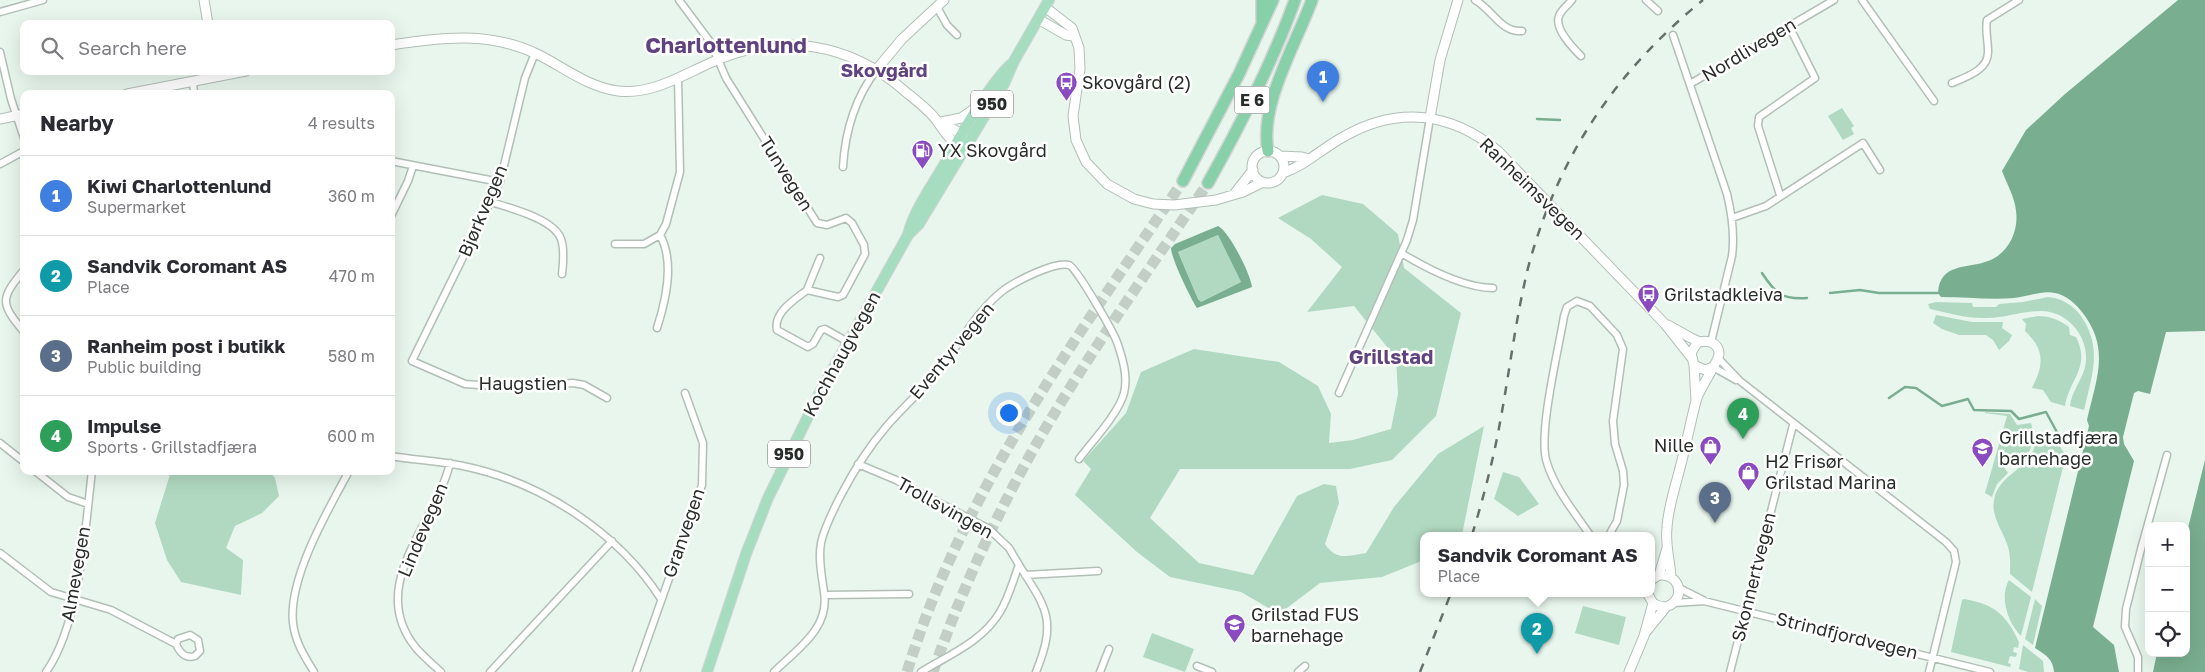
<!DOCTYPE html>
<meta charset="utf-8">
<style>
body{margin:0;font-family:"Golos Text",sans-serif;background:#f7f7f7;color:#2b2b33}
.controls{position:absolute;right:15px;bottom:15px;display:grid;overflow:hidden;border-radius:10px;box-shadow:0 5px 20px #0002}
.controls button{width:45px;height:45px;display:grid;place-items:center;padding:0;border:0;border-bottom:1px solid #e1e1e2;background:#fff;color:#2b2b33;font:25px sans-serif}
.you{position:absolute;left:1008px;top:412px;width:18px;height:18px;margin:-12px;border:4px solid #fff;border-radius:50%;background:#1a73e8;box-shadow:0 0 0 8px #1a73e833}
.badge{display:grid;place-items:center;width:32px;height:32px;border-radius:50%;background:#d93025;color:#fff;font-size:16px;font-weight:700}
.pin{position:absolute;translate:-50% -41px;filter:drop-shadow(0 1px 2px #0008)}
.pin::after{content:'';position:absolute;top:26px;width:18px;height:15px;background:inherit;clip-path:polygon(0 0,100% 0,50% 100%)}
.popup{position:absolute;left:1420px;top:532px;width:235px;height:65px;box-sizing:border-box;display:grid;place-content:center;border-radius:10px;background:#fff;filter:drop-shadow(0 1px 4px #0005);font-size:16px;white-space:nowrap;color:#7c7c81}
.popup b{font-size:19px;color:#2b2b33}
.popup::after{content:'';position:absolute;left:50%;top:100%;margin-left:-10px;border:10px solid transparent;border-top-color:#fff}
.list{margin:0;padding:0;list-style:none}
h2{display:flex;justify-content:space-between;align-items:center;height:65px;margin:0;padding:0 20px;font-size:21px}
h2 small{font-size:16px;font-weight:400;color:#7c7c81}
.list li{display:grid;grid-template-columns:32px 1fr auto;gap:15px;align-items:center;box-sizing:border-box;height:80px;padding:0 20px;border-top:1px solid #e1e1e2}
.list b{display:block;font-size:19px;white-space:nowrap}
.list p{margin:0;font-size:16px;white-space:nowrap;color:#7c7c81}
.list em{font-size:16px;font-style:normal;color:#7c7c81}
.icon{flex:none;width:28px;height:28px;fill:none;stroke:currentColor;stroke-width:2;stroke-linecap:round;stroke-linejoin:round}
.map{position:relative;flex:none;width:2205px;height:672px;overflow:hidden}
.search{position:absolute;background:#fff;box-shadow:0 5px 20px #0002;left:20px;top:20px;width:375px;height:55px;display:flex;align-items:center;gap:12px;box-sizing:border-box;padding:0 18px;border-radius:10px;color:#7c7c81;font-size:19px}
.panel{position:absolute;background:#fff;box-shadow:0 5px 20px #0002;left:20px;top:90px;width:375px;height:385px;border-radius:10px}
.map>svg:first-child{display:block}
.green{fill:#b1d9c1}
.water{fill:#7aae90;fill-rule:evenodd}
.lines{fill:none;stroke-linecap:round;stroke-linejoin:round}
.stream{stroke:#7aae90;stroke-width:2.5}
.trunk-tunnel{stroke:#c2cec6;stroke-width:11;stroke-dasharray:11 5.5;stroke-linecap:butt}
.minor-casing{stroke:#b2bfb7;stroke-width:9}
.tertiary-casing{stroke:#b2bfb7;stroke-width:11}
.primary-casing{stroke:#d4d5d4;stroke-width:12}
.trunk-casing{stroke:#d4d5d4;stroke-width:14}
.minor{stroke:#fff;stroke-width:6}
.tertiary{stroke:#fff;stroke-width:9}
.primary{stroke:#a6dcbf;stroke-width:10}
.trunk{stroke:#88d0aa;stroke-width:11}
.rail{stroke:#676f6a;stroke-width:2.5;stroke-dasharray:9 9;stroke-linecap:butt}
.labels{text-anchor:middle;stroke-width:5;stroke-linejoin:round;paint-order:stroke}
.shield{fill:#fff;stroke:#686c6a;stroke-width:1}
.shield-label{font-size:16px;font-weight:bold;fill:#282d2a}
.street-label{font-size:18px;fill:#282d2a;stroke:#fff}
.poi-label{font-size:18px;fill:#282d2a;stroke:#fff;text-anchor:start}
.neighbourhood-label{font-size:19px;font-weight:bold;fill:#60427e;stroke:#fff}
.quarter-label{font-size:20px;font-weight:bold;fill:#60427e;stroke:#fff}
.district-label{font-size:22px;font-weight:bold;fill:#60427e;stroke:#fff}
</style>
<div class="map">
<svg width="2205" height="672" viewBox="0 0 2205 672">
<rect width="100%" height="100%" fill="#e8f6ed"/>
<!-- green -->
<path class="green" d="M1842,108L1854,126L1851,128L1854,134L1843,140L1828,116Z
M1322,195L1363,204L1398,234L1404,268L1461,313L1436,416L1392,460L1350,469H1180L1150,518L1199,563L1253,575L1297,496L1324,484L1336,486L1339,503L1325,544C1336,561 1348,556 1366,553L1394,507L1438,454L1484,426L1462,535H1423V556L1419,562L1382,577L1320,583L1279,614L1241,592L1170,577L1137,552L1075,495L1091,469L1083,461L1126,413L1141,372L1194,349L1279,362L1318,386L1331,414L1329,443L1353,440L1391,429L1398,394L1396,358L1354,306L1307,312L1342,267L1311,239L1278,218Z
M1218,235L1241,282L1201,302L1198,299L1178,252Z
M2048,297C2061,298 2073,305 2081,316C2103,348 2092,375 2084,410L2070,406C2072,389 2086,376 2086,359C2087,334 2066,311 2041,311C2023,311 2005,318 1987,318C1968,319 1949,313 1930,309L1928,304L1936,302L1972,303L1973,307H1996L1999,304L2023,302Z
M1936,315L1972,322H2003L2002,328L2012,335L2009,341L1999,350L1993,340L1986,335H1959L1942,329L1933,323Z
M2038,316C2051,316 2059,320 2069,327L2070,335L2076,337C2091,367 2070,378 2065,406L2051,402L2043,390L2032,388C2044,364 2045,350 2025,331L2026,324L2022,319Z
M1985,412L2010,414L2017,425L2031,423C2036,442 2031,453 2017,467L2012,465L2004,467L2008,473L1997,484L1992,497L1985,493L2007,416L1985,413Z
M2039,433L2042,436L2050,434L2066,455L2032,592L2010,574C2010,564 2011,554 2007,544C2002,529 1991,517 1994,500C1999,471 2037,469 2036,435Z
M171,471H269L275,478L279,496L262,513L235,526L226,548L243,560L241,595L181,582L167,560L155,523Z
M1503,472L1519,477L1539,504L1518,516L1494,499Z
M2009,580L2031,597L2021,636C2008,623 1999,597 2009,580Z
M1964,599C1994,604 2006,614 2019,642L2018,648L2014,647L2013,652L2017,653L2016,657L2010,656L2008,663L2011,664L2010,667L1951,652L1962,600Z
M2035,599L2042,606L2033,645L2025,639Z
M1583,606L1626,617L1619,645L1575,633Z
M1152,633L1194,649L1185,672L1143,657Z
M2023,645L2043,661L2044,672H2028L2019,669Z"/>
<!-- water -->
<path class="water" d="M2178,0H2205V331L2166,332L2150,394L2138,391L2134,393L2123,437L2124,444L2134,461L2093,627L2114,645L2119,672H2054C2053,659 2046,655 2035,648L2089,426L2087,420C2096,379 2111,349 2082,312C2076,304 2066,295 2055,293C2042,290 2027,297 2014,298C1990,300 1965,297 1941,297L1938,293C1940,262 1968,269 1988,261C2008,254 2019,231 2016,211C2015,198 2007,184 2002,171L2026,130L2065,94Z
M1218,226C1229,231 1251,275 1252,287L1197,308C1191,299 1171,258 1171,248L1175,244ZM1218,235L1241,282L1201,302L1198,299L1178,252Z
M2205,460V672H2153L2157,653H2186V536Z"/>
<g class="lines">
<!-- stream -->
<path class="stream" d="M1537,119L1560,120
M1762,273C1775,293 1782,300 1807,298
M1830,293L1860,290L1879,293H1938
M1889,398L1905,387L1916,388L1942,406L1968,399L1974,410L2011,411L2019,419L2046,412L2059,436"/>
<!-- trunk-tunnel -->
<path class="trunk-tunnel" d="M907,672C963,489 1077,338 1183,181
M933,672C962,588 1000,506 1045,429C1095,344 1153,264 1208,183"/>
<defs>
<path id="minor" d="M679,0L711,43L726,78L817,223L827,225L846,218L852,223L864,245L865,254L843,295L838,297L807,290C796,299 773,312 777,330L808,347L813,344L821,330L825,329L848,342
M1475,0C1492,9 1501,33 1522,31
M1572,0C1568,5 1561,10 1559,16C1554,29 1573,48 1581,56
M1646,0L1658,11
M1862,0L1934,101
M937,7L947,25L957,35
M0,12L43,0
M1673,35L1727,194C1732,215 1735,234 1732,256L1711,342
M0,52L11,99L24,138
M535,53L525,78L500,182L412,361L465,384L507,387L573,383L584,385L607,398
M193,81L194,94
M1952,83C1966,77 1989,70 1988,51C1988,40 1985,30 1987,20L2019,0
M1690,84L1834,0
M391,161L500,182
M0,164L24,151
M843,167C845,131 855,98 877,69
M1780,195L1758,126L1759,117L1815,78L1789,26
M491,202C510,208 554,219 561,239C565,250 563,264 562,274
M391,216L408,181L413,166
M1732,218L1766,206L1863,143L1880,170
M615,244H644L660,235
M1401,253C1426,268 1464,288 1493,288
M24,270C0,299 0,303 24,332
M807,290L820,258
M657,328C666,300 675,262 660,235L666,224L680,172L678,78
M1719,359L1740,381L1946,542L1954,551L1956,562L1929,672
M1713,367L1736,380
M1339,393L1407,240L1413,220L1430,118
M0,443L24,462
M391,456C415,460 439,461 463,466C541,482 618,532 661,599
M858,464L896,480L989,529L1009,548L1019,565C1013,580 1009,597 1000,612C983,641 949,655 921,672
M35,471L68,497L88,504
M1590,535C1575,513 1555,489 1547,463C1537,436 1559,348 1564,316L1567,307L1577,301L1590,306L1617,335L1623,349L1613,421L1615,444L1623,471L1624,485L1617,521L1609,535
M0,553L51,592L111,610L176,644C180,653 185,659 195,656L200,651L198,640L190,635L178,639L176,644
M1019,565C1047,609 1057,620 1036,672
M1025,575L1098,571
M1679,588L1703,600
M825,595L909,594
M1674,603L1704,601L1990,672
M1197,666L1212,672
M46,672C80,624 85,529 92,471
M314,672C305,657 295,642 293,623C288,578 328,510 349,471
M441,672C432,664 423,656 416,648C365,585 436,524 450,463
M490,672L612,541
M636,672L702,485L703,443L685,393
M774,672C797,649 830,629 824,592C822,577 818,559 821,543C824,528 833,511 840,497C853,472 867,449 886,427C903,407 924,389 940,369C961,342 977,310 1005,289C1017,281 1055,261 1069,265C1076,267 1115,334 1118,345C1123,360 1128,377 1124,393C1119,413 1091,443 1079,459
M1100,672L1109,649
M1298,672L1305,666
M1730,672L1793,425
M2138,672V657L2125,627L2126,609L2141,549L2167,455"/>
<path id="tertiary" d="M204,0L208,24
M1045,7L1072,28L1079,48L1080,69L1073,116L1076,140L1086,162L1107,184L1134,199L1153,204L1174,205L1216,200L1243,192L1263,182
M1038,19L1066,35L1073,36
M391,45C442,37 491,31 539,55C565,68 588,87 618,91C651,95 681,76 710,63C780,31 850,42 907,93C917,101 930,111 937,121C943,130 948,137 956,145H967L962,135L943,122
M877,69L902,39L944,0
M127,94L246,71
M1430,118L1440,60L1458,0
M0,119L24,114
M941,122L961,118L974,109
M1252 167a16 16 0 1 1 32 0a16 16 0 1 1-32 0Z
M1280,156L1302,157L1309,159
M1283,173C1308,164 1322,148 1345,136C1398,106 1451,112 1498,151L1665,324L1691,357
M1235,193L1253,170
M1668,325L1691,338L1700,342
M1694,365L1696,400
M1659,575L1667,548
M1671,577C1670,560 1665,545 1667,528C1668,508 1675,488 1680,468C1686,446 1690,424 1696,401C1699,389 1719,361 1719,354C1719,342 1706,339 1697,343L1691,353L1694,365L1705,370L1713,367
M1647,593L1653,603C1663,610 1673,607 1678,596C1681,583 1672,574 1659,575L1651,580
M1645,633L1666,607
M1629,672L1644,636L1653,603"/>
<path id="primary" d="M908,234C915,209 931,187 944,165C962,134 985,90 1010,65
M707,672L746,554L768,498L819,394L908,235L919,224L1004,84L1014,61L1049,0"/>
<path id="trunk" d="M1262,21V0
M1268,151C1259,105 1296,44 1312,0
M1183,181L1239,74L1273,0
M1208,183C1241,124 1272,64 1295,0"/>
</defs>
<!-- minor casing -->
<use href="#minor" class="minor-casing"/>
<!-- tertiary casing -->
<use href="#tertiary" class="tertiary-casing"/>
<!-- primary casing -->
<use href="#primary" class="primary-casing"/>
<!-- trunk casing -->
<use href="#trunk" class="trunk-casing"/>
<!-- minor -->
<use href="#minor" class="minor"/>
<!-- tertiary -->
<use href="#tertiary" class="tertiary"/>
<!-- primary -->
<use href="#primary" class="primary"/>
<!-- trunk -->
<use href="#trunk" class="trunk"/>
<!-- rail -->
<path class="rail" d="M1472,535C1484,496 1494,457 1501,417C1510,368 1516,317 1528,268C1557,158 1615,72 1703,0
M1420,672L1451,593"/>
</g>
<!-- icons -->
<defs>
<symbol id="bus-pin" viewBox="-11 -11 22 30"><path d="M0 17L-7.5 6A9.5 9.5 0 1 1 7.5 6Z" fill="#8a4bc1" stroke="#fff"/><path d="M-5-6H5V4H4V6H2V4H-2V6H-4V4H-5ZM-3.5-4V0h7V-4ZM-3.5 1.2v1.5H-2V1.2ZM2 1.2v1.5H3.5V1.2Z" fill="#fff"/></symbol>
<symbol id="fuel-pin" viewBox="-11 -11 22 30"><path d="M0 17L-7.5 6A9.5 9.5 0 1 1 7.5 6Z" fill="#8a4bc1" stroke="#fff"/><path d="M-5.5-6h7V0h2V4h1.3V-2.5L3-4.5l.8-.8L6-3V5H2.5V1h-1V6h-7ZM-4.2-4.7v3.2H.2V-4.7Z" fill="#fff"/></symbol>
<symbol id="shop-pin" viewBox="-11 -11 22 30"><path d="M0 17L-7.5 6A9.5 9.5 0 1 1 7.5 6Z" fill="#8a4bc1" stroke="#fff"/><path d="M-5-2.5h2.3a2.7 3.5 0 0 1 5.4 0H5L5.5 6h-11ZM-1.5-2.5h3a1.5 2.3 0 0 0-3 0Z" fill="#fff"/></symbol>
<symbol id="school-pin" viewBox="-11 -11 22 30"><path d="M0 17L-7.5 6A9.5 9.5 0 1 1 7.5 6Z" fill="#8a4bc1" stroke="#fff"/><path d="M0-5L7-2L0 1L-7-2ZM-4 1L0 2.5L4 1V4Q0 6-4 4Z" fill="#fff"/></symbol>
</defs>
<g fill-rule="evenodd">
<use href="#bus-pin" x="1054" y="70" width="25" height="34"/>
<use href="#fuel-pin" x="910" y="138" width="25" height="34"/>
<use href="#bus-pin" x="1636" y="282" width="25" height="34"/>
<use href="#shop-pin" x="1698" y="434" width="25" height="34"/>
<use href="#school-pin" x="1970" y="436" width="25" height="34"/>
<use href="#shop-pin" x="1736" y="460" width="25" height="34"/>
<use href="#school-pin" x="1222" y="612" width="25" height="34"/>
</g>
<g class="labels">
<!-- shield labels -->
<g class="shield">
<rect x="1234.5" y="86.5" width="35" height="27" rx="4"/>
<rect x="971" y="90.5" width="42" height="27" rx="4"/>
<rect x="768" y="440.5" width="42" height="27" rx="4"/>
</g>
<g class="shield-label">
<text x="1252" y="106">E 6</text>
<text x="992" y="110">950</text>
<text x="789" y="460">950</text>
</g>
<!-- street labels -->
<g class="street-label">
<text transform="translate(1749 50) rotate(-31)" y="6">Nordlivegen</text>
<text transform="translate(786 174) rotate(58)" y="6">Tunvegen</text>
<text transform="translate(1532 189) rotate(44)" y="6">Ranheimsvegen</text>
<text transform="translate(483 211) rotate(-67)" y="6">Bjørkvegen</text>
<text transform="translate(952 351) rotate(-50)" y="6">Eventyrvegen</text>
<text transform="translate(842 354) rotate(-61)" y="6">Kochhaugvegen</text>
<text x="523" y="390">Haugstien</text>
<text transform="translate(945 508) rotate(29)" y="6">Trollsvingen</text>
<text transform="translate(423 530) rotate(-67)" y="6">Lindevegen</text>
<text transform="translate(684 533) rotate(-71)" y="6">Granvegen</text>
<text transform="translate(76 574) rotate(-80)" y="6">Almevegen</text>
<text transform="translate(1754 577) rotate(-76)" y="6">Skonnertvegen</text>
<text transform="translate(1847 636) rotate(14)" y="6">Strindfjordvegen</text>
</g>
<!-- poi labels -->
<g class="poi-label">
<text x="1082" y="89">Skovgård (2)</text>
<text x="938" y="157">YX Skovgård</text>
<text x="1664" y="301">Grilstadkleiva</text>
<text x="1999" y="444">Grillstadfjæra<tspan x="1999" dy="21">barnehage</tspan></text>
<text x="1694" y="452" text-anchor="end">Nille</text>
<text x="1765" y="468">H2 Frisør<tspan x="1765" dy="21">Grilstad Marina</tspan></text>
<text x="1251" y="621">Grilstad FUS<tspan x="1251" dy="21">barnehage</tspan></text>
</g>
<!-- neighbourhood labels -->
<g class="neighbourhood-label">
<text x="884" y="77">Skovgård</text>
</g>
<!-- quarter labels -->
<g class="quarter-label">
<text x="1391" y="364">Grillstad</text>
</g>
<!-- district labels -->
<g class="district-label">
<text x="726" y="53">Charlottenlund</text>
</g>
</g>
</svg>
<div class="controls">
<button>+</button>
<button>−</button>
<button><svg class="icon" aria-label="locate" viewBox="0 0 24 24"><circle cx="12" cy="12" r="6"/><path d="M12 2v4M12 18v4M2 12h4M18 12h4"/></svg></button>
</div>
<div class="you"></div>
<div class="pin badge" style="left:1323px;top:102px;background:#3f7fe0">1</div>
<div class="pin badge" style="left:1537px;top:654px;background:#0f9aa8">2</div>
<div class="popup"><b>Sandvik Coromant AS</b>Place</div>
<div class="pin badge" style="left:1715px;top:523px;background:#5c6f8a">3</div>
<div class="pin badge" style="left:1743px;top:439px;background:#2e9e5b">4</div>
<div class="search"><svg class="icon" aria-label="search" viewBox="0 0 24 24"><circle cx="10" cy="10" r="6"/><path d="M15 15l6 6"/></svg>Search here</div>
<section class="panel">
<h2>Nearby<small>4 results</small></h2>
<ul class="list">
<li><span class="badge" style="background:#3f7fe0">1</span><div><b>Kiwi Charlottenlund</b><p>Supermarket</p></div><em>360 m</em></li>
<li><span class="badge" style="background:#0f9aa8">2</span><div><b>Sandvik Coromant AS</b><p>Place</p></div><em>470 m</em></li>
<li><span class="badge" style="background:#5c6f8a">3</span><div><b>Ranheim post i butikk</b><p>Public building</p></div><em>580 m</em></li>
<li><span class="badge" style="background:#2e9e5b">4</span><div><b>Impulse</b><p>Sports · Grillstadfjæra</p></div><em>600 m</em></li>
</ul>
</section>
</div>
